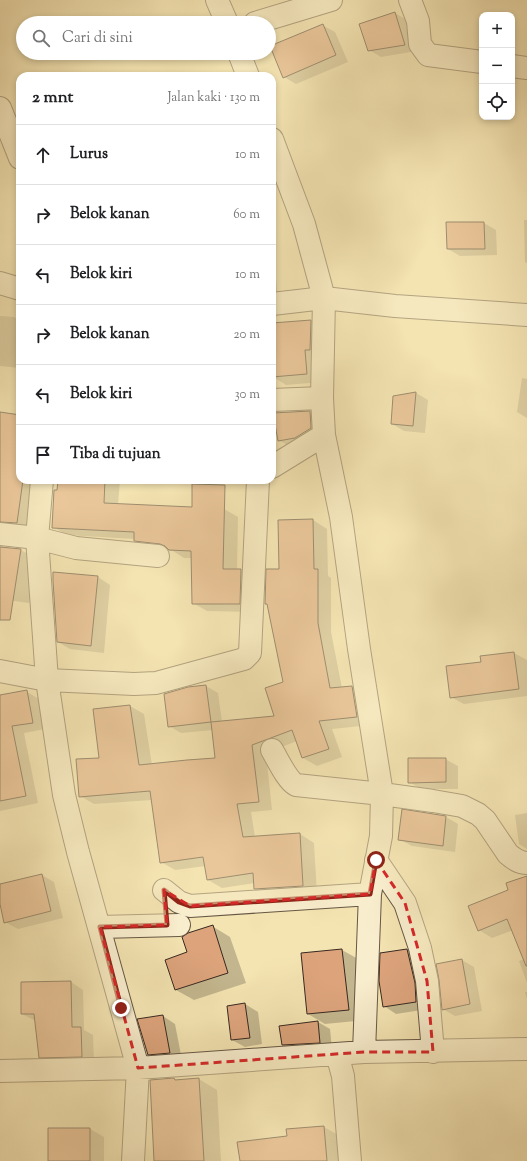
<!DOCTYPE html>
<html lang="id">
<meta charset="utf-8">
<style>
body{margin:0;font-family:"Sorts Mill Goudy",serif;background:#f6f6f6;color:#202124}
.controls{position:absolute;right:12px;top:12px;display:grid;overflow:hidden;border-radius:8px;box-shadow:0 2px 6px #0003}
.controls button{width:36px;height:36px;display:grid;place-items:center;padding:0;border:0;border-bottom:1px solid #e0e0e0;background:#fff;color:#202124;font:20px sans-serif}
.stop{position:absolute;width:12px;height:12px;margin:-9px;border:3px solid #8f2418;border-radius:50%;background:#fff}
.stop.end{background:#8f2418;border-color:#fff;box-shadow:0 1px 4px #0008}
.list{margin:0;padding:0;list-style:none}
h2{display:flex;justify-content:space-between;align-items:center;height:52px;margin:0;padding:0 16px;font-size:17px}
h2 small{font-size:13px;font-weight:400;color:#757577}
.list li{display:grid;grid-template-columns:26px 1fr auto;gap:12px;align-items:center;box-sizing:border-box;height:60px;padding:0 16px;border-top:1px solid #e0e0e0}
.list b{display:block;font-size:15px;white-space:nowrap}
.list em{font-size:13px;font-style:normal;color:#757577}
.icon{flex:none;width:22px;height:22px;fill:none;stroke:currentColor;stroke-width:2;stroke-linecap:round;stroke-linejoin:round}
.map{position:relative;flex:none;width:527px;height:1161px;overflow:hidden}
.search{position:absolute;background:#fff;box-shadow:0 2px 6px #0003;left:16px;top:16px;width:260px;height:44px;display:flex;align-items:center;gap:10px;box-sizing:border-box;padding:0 14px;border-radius:22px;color:#757577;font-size:15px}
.panel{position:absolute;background:#fff;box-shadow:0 2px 6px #0003;left:16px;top:72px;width:260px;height:412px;border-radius:12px}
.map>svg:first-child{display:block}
.shadow{fill:#0003}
.building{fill:#dda47c;stroke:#362820}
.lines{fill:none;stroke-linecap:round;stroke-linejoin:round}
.minor-casing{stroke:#665744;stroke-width:24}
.minor{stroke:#f8edcd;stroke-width:22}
.route{stroke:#8f2418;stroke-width:5}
.marked{fill:none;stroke:#d62828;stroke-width:3;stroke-dasharray:8 5;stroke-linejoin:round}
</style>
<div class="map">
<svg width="527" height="1161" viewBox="0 0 527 1161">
<rect width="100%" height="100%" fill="#f4e4b2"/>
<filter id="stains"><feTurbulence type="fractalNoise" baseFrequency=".005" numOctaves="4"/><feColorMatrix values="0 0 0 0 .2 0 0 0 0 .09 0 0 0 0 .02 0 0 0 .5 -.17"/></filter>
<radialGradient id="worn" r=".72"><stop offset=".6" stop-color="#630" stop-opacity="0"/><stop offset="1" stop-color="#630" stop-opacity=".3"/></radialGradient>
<!-- shadow -->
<path class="shadow" d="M395,13L407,20L417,51L381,57L369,50Z
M322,25L335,32L348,62L296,84L284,77Z
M524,220H527V263L525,262Z
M484,223L496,230L497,255L460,256L448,249Z
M272,227L277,291H272Z
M0,316L14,317L20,321V368L0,366Z
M311,321L325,329L321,382L286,385L272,376V324Z
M522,378L527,379V418L517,412Z
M416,393L428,400L425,433L404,431L392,424Z
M310,412L322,419L323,435L291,447L278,440Z
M0,413L20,416V480H38L32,531L2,542L4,548L21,550L36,559L29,603L0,599Z
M59,480H120L118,505L224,509L238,517L237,570H241L255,578L254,612L207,611L193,603L192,558H184L173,551L149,549L135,540V539L67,535L53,527Z
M313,520L327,529L328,576L331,578V632L342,688L352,687L366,695L371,725L332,729L342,757L317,766L303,758L297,741L266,753L272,810L251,812L255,837L300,834L314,843L317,894L269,897L255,889V883L222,888L208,880L206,866L175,870L161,862L152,800L94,804L80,796L130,706L144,714L152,765L216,759L213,730L181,733L169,726L206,686L218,693L222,722L275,716L284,683L268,605L266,604L280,570L279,521Z
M98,577L110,585L104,653L70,649L58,642Z
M514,653L527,660V696L464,704L451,697L482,663L481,657Z
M27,692L39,699L45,729L24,733L38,803L0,811V696Z
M445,759L458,766V789H421L409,782Z
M527,813V849L519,844L515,815Z
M446,817L458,824L455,852L412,846L399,839Z
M42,875L54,882L63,918L18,929L5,922L0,900V885Z
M527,877V983L519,961L524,959L513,930L492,938L479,930L510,891Z
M212,926L230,937L246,983L194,1000L176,990L166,960L188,953Z
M342,950L360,960L366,1020L325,1024L308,1014L302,954Z
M407,950L419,957L428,1009L396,1014L384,1006Z
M462,960L474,967L482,1011L455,1016L443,1009Z
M71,982L83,990L84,1030L93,1035L94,1063L52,1064L40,1057L36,1021L22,1014Z
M525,992H527V999Z
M245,1004L258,1012L262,1044L245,1047L232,1040Z
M163,1016L175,1024L182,1060L162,1061L149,1054Z
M318,1022L330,1029L332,1049L295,1052L282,1045Z
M174,1079L177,1080L199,1079L217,1090L221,1161H155Z
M324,1127L340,1136L342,1161H241L288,1137Z
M90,1129L104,1137V1161H49Z"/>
<!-- building -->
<path class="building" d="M395,12L405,45L368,51L359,24Z
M323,24L336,55L283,78L270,46Z
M446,222H484L485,249H447Z
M311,320L310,350H305L307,374L272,377V323Z
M416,392L413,426L391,424L393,396Z
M310,411L311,428L295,438L278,441L273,413Z
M0,412L20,415V480H23L17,523L0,522Z
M58,480H105L104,503L192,507V484L225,485L223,569H241L240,604H192L191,551L169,550L165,546L160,544L134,541V532L52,528L54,490H57Z
M313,519L314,569H318V623L330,688L352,686L357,717L319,721L329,749L302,758L292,730L252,745L259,802L237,804L243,837L300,833L303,886L254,889L253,873L207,880L203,857L160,863L150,791L79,797L76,759L99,758L93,709L130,705L139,765L187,760L215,758L211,722L274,716L265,688L283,682L267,604H265L266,569H279L278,520Z
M0,547L21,549L10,620H0Z
M53,572L98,576L91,646L57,642L53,581Z
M514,652L519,689L450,698L446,666L481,662L480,656Z
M206,685L211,722L168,727L164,694L188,687Z
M27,690L33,723L12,726L26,796L0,801V695Z
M408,758H446V782L408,783Z
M402,809L446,816L443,846L398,840Z
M42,874L51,911L4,923L0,904V884Z
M527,876V966H526L507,919L478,931L468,906L508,890L506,883Z
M213,925L228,973L175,990L165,960L187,952L182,937L188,933Z
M342,949L349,1010L307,1014L301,953Z
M407,949L415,983L416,1002L383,1007L379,981L380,953Z
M462,959L470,1004L442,1010L439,980L436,964Z
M71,981L72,1027H81L82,1057L39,1058L34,1014H21V982Z
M245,1003L250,1038L231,1040L227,1006Z
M163,1015L170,1053L148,1055L137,1019Z
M318,1021L320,1043L282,1045L279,1026Z
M174,1078L175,1080L199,1078L204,1161H154L150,1080Z
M324,1126L327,1161H240L237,1142L287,1136L286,1129Z
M48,1128H90V1161H48Z"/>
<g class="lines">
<defs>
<path id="minor" d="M217,0L227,23
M410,0L418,21L420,44L428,55L482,62
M255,23L331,0
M239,53L248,76
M512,66L527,68
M0,108L20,158
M272,139L304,224L324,298L322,398L324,435L341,517L359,649L382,794L381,836L370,894L364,1052
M0,283L20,289
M272,304L324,298L395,306L527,315
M272,400L322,398
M272,467L324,435
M42,480L37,538L47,680L64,795L78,852L138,1068L133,1161
M0,534L37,538L76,548L158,556
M0,671L47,680L134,684L156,683L244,659L250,653L258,480
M272,750C278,760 287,780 296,785L382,794L433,801L462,806L478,814L485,820L508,854C514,859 519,863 527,863
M376,860L405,903L420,948L427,981L433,1052
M164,890L179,902L190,906L370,894
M100,927L179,925
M337,1054L343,1076L350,1161
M0,1071L138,1068L364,1052L527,1049"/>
</defs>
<!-- minor casing -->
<use href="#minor" class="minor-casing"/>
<!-- minor -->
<use href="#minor" class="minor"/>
</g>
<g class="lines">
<!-- route -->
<path class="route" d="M121,1008L100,927L167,925L164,890L179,902L190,906L370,894L376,860"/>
</g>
<!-- marked area -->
<path d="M0 0H527V1161H0ZM376,860L405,903L427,981L433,1052H364L138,1068L100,927L167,925L164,890L190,906L370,894Z" fill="#f4e4b2" fill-opacity=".55" fill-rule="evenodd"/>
<path class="marked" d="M376,860L405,903L427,981L433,1052H364L138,1068L100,927L167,925L164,890L190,906L370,894Z"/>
<rect width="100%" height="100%" filter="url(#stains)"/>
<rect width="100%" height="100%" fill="url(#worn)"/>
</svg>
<div class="controls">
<button>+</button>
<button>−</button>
<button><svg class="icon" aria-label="locate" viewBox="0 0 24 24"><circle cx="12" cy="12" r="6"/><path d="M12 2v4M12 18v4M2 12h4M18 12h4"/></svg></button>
</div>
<div class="stop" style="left:376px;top:860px"></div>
<div class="stop end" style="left:121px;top:1008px"></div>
<div class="search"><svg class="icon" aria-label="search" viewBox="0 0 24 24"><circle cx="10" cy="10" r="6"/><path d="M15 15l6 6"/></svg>Cari di sini</div>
<section class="panel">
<h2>2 mnt<small>Jalan kaki · 130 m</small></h2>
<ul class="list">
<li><svg class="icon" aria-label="ahead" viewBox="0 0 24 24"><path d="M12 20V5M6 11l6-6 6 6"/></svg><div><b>Lurus</b></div><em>10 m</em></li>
<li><svg class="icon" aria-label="right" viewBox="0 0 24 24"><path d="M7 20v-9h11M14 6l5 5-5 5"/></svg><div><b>Belok kanan</b></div><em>60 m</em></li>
<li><svg class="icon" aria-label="left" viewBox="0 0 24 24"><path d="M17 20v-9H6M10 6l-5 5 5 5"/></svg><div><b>Belok kiri</b></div><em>10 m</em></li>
<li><svg class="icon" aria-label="right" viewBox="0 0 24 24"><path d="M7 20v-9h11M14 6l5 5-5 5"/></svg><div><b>Belok kanan</b></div><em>20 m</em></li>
<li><svg class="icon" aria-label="left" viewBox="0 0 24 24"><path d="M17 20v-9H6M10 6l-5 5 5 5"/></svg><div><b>Belok kiri</b></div><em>30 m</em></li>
<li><svg class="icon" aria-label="arrive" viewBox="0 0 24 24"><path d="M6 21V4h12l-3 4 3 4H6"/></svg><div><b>Tiba di tujuan</b></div></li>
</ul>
</section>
</div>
